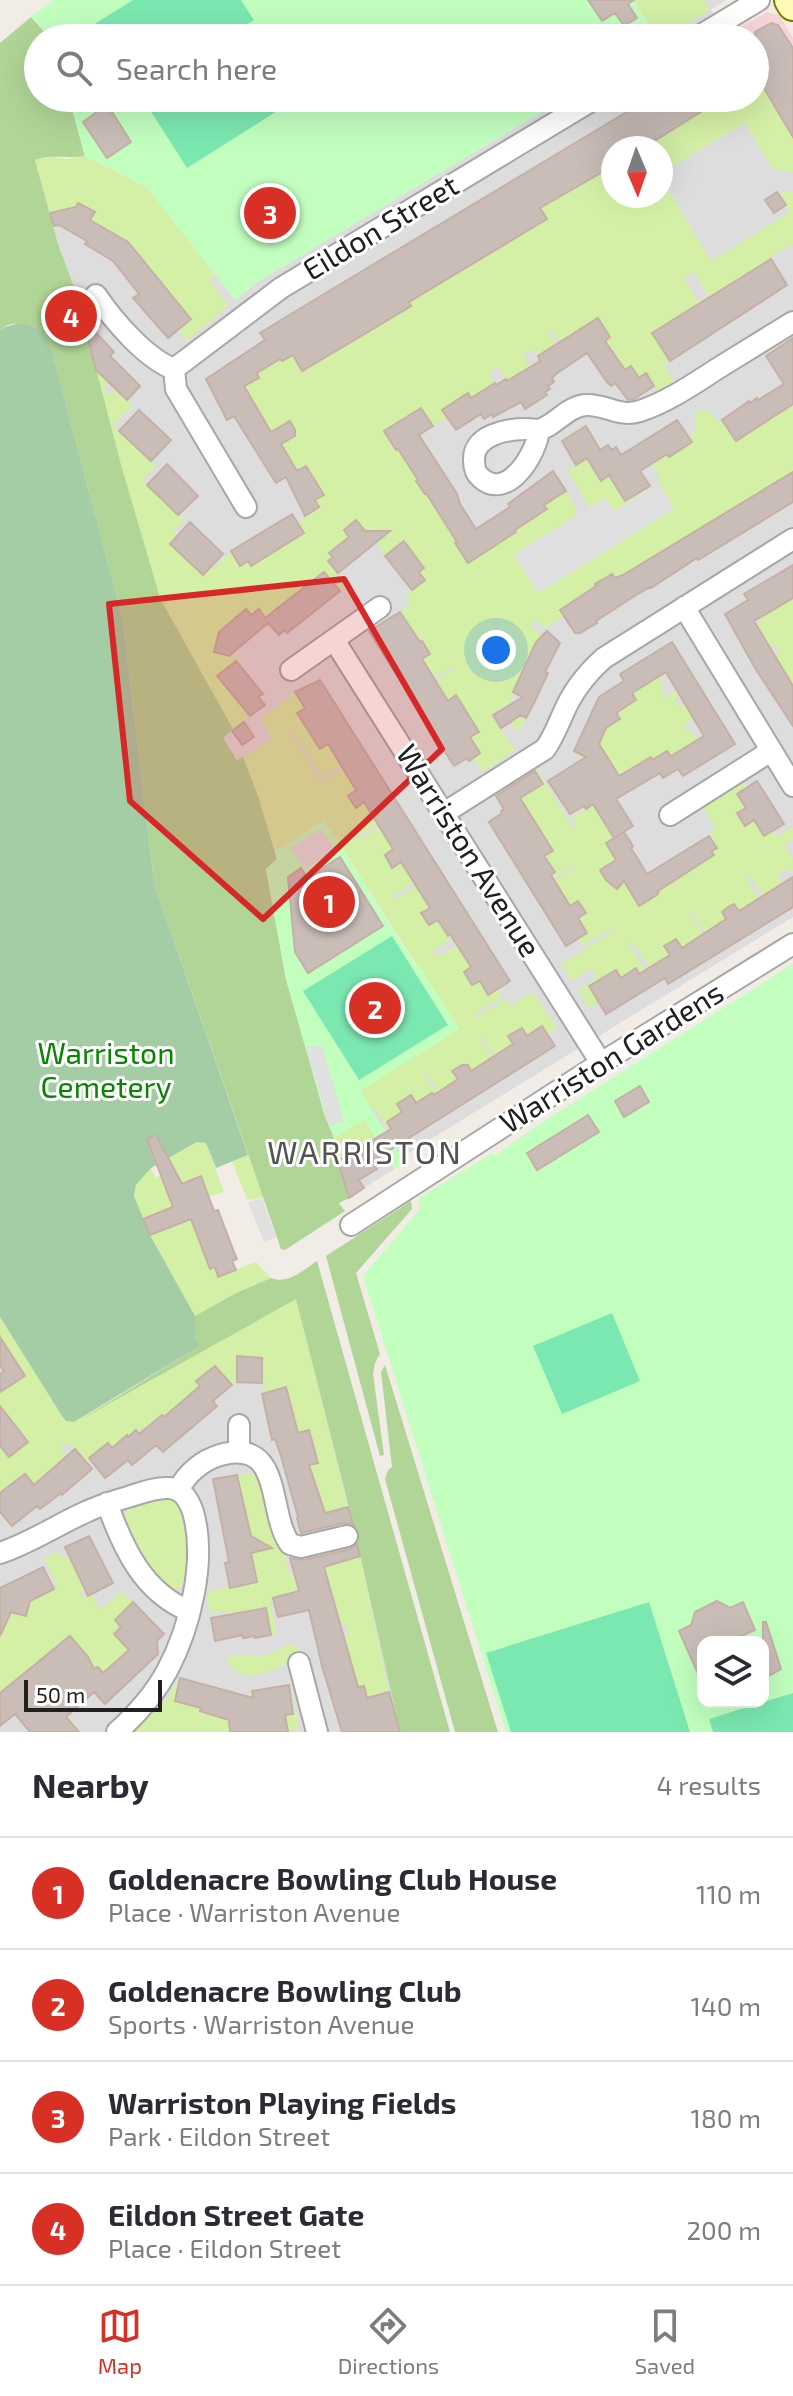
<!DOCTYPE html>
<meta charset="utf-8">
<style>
body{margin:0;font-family:"Exo 2",sans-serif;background:#f2f2f3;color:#2b2b33}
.controls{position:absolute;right:24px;bottom:24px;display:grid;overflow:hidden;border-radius:16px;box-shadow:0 8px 32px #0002}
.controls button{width:72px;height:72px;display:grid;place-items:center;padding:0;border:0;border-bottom:2px solid #e1e1e2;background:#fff;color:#2b2b33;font:40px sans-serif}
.compass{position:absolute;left:601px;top:136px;width:72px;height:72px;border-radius:50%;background:#fff;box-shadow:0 8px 32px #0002;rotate:178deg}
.scale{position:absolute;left:24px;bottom:20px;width:138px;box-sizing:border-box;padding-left:8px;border:4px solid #202020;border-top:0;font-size:22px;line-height:28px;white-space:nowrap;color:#202020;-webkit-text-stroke:6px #fff;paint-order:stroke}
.you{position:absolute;left:496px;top:650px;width:28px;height:28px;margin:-20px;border:6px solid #fff;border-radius:50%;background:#1a73e8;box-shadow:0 0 0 12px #1a73e833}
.badge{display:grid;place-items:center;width:52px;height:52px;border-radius:50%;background:#d93025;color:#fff;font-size:26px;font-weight:700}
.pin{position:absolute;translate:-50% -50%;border:4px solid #fff;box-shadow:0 2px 8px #0006}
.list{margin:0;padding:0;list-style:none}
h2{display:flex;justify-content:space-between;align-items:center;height:104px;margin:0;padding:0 32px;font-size:34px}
h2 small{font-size:26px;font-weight:400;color:#7c7c81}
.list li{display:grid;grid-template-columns:52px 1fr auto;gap:24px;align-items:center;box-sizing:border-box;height:112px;padding:0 32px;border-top:2px solid #e1e1e2}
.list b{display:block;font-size:30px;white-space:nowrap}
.list p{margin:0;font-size:26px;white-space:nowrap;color:#7c7c81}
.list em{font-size:26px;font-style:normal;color:#7c7c81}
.icon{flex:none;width:44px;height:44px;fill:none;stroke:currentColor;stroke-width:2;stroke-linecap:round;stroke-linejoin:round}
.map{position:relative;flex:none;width:793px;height:1732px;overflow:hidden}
.search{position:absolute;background:#fff;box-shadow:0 8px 32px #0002;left:24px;right:24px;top:24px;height:88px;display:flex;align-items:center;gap:20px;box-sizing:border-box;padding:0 28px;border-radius:44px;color:#7c7c81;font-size:30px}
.sheet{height:552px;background:#fff}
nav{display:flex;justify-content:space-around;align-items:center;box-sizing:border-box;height:112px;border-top:2px solid #e1e1e2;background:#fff;font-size:22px;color:#7c7c81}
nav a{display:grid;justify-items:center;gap:4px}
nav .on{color:#d93025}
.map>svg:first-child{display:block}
.residential{fill:#dedddd;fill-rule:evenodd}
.commercial{fill:#f4d4d6}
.grass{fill:#d4f0a7}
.forest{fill:#b1d596}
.cemetery{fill:#a4cda5}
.park{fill:#c2ffbf;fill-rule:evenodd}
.pitch{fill:#7ce8b1}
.parking{fill:#e0e0e0}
.building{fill:#cabdb8;stroke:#c5b0a6;stroke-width:2;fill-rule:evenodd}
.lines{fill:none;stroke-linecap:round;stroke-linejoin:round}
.minor-casing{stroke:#a7a7a7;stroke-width:24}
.secondary-casing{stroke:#7e7c00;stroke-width:34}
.minor{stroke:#fff;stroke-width:20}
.secondary{stroke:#fff9b6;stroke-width:30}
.marked{fill:#d62828;fill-opacity:0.2;stroke:#d62828;stroke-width:6;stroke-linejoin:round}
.labels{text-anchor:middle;stroke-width:6;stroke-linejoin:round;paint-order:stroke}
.street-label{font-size:30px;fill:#202020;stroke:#fff}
.park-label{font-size:30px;fill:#078601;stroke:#fff}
.neighbourhood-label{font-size:32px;letter-spacing:2px;fill:#535353;stroke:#fff}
</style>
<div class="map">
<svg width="793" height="1732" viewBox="0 0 793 1732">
<rect width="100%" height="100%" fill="#f2ece6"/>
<!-- residential -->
<path class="residential" d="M633,0H726L711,10L729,38H658Z
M793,60V917L405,1155V1162L349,1198L331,1139L364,1120L360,1091L458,1029L324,820L275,851L258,796L243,758L238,760L222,738L233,729L160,599L120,461L77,295L58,244L35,159L147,187L235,300L257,282L565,98H755V74ZM613,148H661V196H613Z
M296,1298L353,1523L400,1732H0V1337L60,1432Z"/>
<!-- commercial -->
<path class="commercial" d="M767,12L779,15L793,38V61L755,74V38H729L727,34Z"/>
<!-- grass -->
<path class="grass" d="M633,0H704L710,10L665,38H658Z
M757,73L793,137V173L773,169L745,123L661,173V148H643L723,98H755Z
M46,156L66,159L85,156L147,187L215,275L209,280L229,305L187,341L178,330L191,319L159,293L166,287L159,278L139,294L152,272L125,238L120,241L107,240L111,232L90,220L94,212L78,203L64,226L58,211L50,213L35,159Z
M613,166V196H661V178L711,261L789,213L779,195L784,192H793V244L760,264L769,280L764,284L771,296L763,301L746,274L709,297L694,272L684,278L708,318L691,309L652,333L670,361L664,365L674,381L657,391L646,374L639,378L631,366L625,370L605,341L610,337L597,319L561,343L552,330L548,332L568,364L551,349L538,356L533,349L523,355L534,374L512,388L498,367L489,373L495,383L471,398L467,393L443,410L447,417L433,426L421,408L384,431L418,480L417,481L424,493H426L457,542L455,544L468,563L516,532L514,528L546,510L544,505L566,491L575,506V516L514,555L538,593L674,509L659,486V476L638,444L640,442L654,463L695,433V411L707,410L719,422L723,420L736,441L793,404V472L772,486L785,507L782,510L774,496L768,500L761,490L729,510L735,520L717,518L685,538L677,555L670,546L638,566L629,585L622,574L615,578L611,574L603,579L604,585L601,580L595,584L598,589L560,609L564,616L545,628L535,620L530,625L542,636L526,661L528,663L507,708L526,718L518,734L501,707L498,708L500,711L493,715L515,751L482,772L473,758L480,753L470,737L478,732L456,696L448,701L438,685L424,689L455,668L453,666L422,686L421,683L432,675L422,659L430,653L422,641L414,646L394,615L411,604L406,595L424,580L419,572L424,567L404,541L385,556L378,545V531H356L361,526L356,520L349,537L329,552L333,557L328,561L347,585L339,591L324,572L272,613L267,622L251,615L246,610L219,631L233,649L216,646L214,652L241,659L240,665L232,672L228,667L218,676L250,716L233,729L160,599L120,461L92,355L109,382L102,390L108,395L115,389L133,405L113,425L156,466L143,480L184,521L174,531L203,575L212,566L215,568L231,551L240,565L248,561L251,566L303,534L297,523L319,507L315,500L323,495L306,466L297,471L280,444L297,434L290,421L271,432L241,383L248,378L251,383L258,379L256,374L271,365L278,356L282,361L293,355L302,371L324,358L318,347L326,336L336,351L345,346L411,306L405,294L421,295L428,291L422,282L432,273L439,284L446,280L441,271C458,273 468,267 483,258L478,249L486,240L494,253L502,248L497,238L503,230L511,242L520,237L514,227L538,224L546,219L540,208Z
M587,458L602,480L609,475L651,488L613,512L605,499L590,508L568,472Z
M793,598V686L774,656L780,652L775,645L770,648L756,626L761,622L759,618Z
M660,675L662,679L663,699L676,690L680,695L674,699L679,707L685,704L694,718L683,726L699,739L671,757L667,751L652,760L651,758L628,782L573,753L574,751L592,759L609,721L614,723L620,719L616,713L636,700L631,692Z
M295,692L324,738L316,744L319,749L328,744L338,760L349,753L353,758L322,778L290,728L288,729L321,782L354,761L357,790L348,796L356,807L364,802L374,819L389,817L356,838L357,841L391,820L394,825L383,833L393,849L385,855L392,867L401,862L426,875L392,896L394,900L428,879L430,908L422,914L429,925L438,920L448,936L459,928L462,933L431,952L433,955L437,953L440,956L466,940L480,981L497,989L502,997L475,1013L476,1017L506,999L511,1006L533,992L557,1028L547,1034L541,1027L527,1036L522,1028L509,1036L513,1044L500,1065L482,1037H479L497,1067L471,1071L465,1062L453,1071L458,1079L444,1088L449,1097L444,1100L426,1073L423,1072L441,1101L439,1103L432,1093L416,1103L411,1096L397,1104L402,1112L387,1121L392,1131L390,1132L374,1107L370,1108L360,1091L458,1029L324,820L275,851L258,796L243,757L272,739L261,719Z
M537,770L574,829L577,827L572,818L593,804L614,838L606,843L616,860L600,871L610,885L611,884L617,889L625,879L658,891L714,856L711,851L717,848L710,838L712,836L710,832L716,828L702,806L741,781L746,788L745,826L754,820L764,836L772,831L776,837L793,827V840L784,845L793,859V872L790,868L778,875L783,884L770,907L751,877L748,876L747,879L765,909L739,911L734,904L722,912L726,919L711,942L691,911L690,914L708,944L696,939L682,948L676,939L665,946L670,955L656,964L655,977L637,948L630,942L629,945L647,972L641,976L635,969L621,978L616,970L599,1002L589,1008L578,990L597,978L592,968L572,981L561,964L614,931L612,928L583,946L578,938V918L586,912L578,901L570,906L561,891L552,896L547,887L575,868L573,866L546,884L543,879L555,872L544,856L552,851L500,793L514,784L522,797L542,784L535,771Z
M364,1120L385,1155L382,1156L373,1140L361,1146L358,1142L350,1147L353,1152L338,1161L331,1139Z
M202,1141L206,1143L224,1192L209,1196L201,1176L167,1189L180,1223L191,1219L210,1268L215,1267L218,1276L256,1262L271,1278L236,1293L195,1316L150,1235L172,1226L166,1210L143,1219C131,1196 131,1186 151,1168L156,1178L173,1168L169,1158L197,1142Z
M248,1155L263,1197L251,1200L247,1199L232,1162Z
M296,1298L348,1507L325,1513L316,1480H313L309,1465L318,1463L317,1457L307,1459L309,1430L295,1433L286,1387L262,1394L267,1383H262V1358L238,1356L237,1382L232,1385L215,1366L196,1380L200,1386L143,1433L138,1428L114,1446L109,1442L86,1463L68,1442L60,1449L67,1457L48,1503L25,1474L16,1481L0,1501V1448L9,1457L28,1442L0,1406V1392L25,1376L0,1337V1317L62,1416L66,1421L74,1422Z
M253,1473L269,1498L290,1575L360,1556L389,1692L359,1700L366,1694L363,1686L356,1688L342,1637L349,1635L347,1625L339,1626L299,1589L297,1592L270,1599L277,1634L271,1635L267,1612L226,1613L224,1611L210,1614L206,1592L257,1582L249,1555L254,1552L237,1475Z
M153,1496C161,1497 172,1496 178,1502C191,1517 195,1579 178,1589C149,1590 134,1543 123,1521C127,1504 138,1502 153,1496Z
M58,1551L62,1558L70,1555L76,1571L88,1587L81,1590V1597L85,1598L92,1594L100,1610L122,1591L133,1602L115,1620L121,1627L114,1634L131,1651L89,1686L75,1671L89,1658L70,1636L62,1709L76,1725L68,1731L0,1697V1624L4,1614L17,1607L23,1615L27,1614L28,1611L25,1603L58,1587L44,1558Z
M290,1644L299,1648L300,1655C281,1668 243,1690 227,1661V1658L235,1655L264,1656Z
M179,1677L175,1701L201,1708V1712L224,1719L249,1698V1692L252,1691L256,1715L289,1685L299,1727L297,1730L285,1732H133L167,1699Z"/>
<!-- forest -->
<path class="forest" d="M31,17L50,38H38V98H69L85,156C68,159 50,154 35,160L58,244L77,295L120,461L160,598L233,729L223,738L237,760L243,757L258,796L277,859L266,869L286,979L325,1116L334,1138L331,1140L349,1198L339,1203L345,1211L285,1250L281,1249L154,883L123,620L54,359L35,327C22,323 11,321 0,330V43Z
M411,1201L412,1209L356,1273L380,1354L375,1363L373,1374L384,1455L380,1456L326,1256Z
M317,1261L450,1732H400L353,1523L296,1299L78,1421L200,1346L195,1335V1316L236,1293L271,1278C288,1285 303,1270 317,1261Z
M385,1365L498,1732H455L385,1479L388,1470L392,1467L381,1372Z"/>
<!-- cemetery -->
<path class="cemetery" d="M19,323C45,327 46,336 54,359L123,620L154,883L248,1155L216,1168L206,1143L197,1142L151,1168L136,1185L134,1196L150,1235L195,1316V1335L200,1346L74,1422L66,1421L62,1416L0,1317V330L5,327Z"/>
<!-- park -->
<path class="park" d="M53,0H633L658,38H50L31,17Z
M69,98H565L257,282L235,300L147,187L85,156Z
M324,820L416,966L419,965L459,1029L360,1091L405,1162L394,1169L364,1120L334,1138L325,1116L286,979L266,869L277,859L275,851Z
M793,964V1732H506L363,1276L420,1209L418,1199L492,1153L496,1155L538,1125ZM703,1642H763V1702H703Z"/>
<!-- pitch -->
<path class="pitch" d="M133,0H241L254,20L226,38H102L93,25Z
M145,98H298L187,168L143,99Z
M392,936L448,1025L359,1080L303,991Z
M612,1313L640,1381L562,1414L533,1346Z
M649,1602L690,1732H511L486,1653Z
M793,1693V1732H713L709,1719Z"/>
<!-- parking -->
<path class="parking" d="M522,434L529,440L512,469L497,477L492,441Z
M659,483L674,509L538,593L514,555L605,498L614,511Z
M322,829L335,850L305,869L291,848Z
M321,1044L344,1121L329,1126L306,1048Z
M262,1198L276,1237L264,1242L248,1203Z"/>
<!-- building -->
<path class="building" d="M588,0H634L628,4L637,18L624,26L615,13L602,21Z
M771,23L778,25L793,48V137L755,73V32Z
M650,98H723L643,148H613V166L540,208L547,219L409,302L411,306L368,332L302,371L293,355L282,361L280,359L257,373L259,378L244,386L271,432L290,421L295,430V436L281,444L297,471L306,466L324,495L315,500L319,507L305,516L286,477L276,483L234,416L227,420L206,379L265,340L260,333L286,317Z
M104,107L109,114L112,112L131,142L107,158L83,122Z
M777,192L786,205L774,213L765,200Z
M78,203L95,212L90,220L128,242L191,319L168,338L133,298L139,294L113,261L85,244L87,241L59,225L54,226L50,213L76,207Z
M771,259L787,285L670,361L652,333Z
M598,318L610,337L605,341L625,370L631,366L639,378L646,373L654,386L634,399L628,400L615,383L611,386L607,382L587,353L556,374L552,378L554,382L548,386L550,389L545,392L547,395L525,409L521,402L493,417L492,414L484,419L481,414L456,430L442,410L468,393L471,398L495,383L496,385L506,379L507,381L540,361L538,356Z
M83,319L114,352L110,356L140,386L127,400L96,370Z
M793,338V404L736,441L722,420L749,401L750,403L757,398L758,400L784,384L766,356Z
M421,408L433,426L419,435L457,494L460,504L476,529L510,507L508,504L553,471L566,491L544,505L547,509L515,530L516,532L468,563L455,543L457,542L426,493L425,494L416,481L418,480L398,449L396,450L384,431Z
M139,410L171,440L151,461L119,431Z
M677,420L692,442L669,457L667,454L640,471L650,486L625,501L609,475L601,481L587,458L576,465L562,441L586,426L600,450L608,445L612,450L616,447L621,455Z
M167,464L198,496L178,515L147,485Z
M793,472V502L698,560L697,558L651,588L650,587L633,597L596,621L597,623L580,633H575L560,610L596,586L595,584L612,574L615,578L623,575Z
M292,514L304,533L251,566L248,561L240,566L231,551Z
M356,520L365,531H390L338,573L328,561L333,557L329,553L349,537L344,530Z
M190,522L223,554L203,575L170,544Z
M404,541L424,568L419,572L425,580L412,590L385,556Z
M793,565V598L754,621L793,686V726L755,668L725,614L748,600L744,594Z
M324,572L340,591L287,633L285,630L279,635L268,623L229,656L214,652L219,632L246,609L251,615L259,609L265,618Z
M400,612L420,642L422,641L430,654L422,659L448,701L456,695L479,732L470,737L480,753L469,761L467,758L454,766L369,631Z
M547,631L560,643L545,672L548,673L534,703L526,718L521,715L501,728L493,715L523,697L513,692L536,642Z
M672,642L735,744L683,776L678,769L663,778L660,773L616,799L633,826L614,838L593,804L586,809L584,806L570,814L548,781L586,757L574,751L599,697L624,681L620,674ZM666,672L704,736L671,756L667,751L652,760L651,757L619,776L599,744L606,728L620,719L616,713L636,700L632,693Z
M236,661L263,694L258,697L265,705L250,716L217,676Z
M320,680L510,981L488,995L480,981L472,985L464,972L471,967L450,934L448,936L438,920L429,925L421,913L430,908L401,862L392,868L385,855L393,849L364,802L356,808L348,796L356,790L328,744L320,749L297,713L305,708L295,692Z
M244,722L254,737L242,745L232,731Z
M535,771L543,784L520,798L553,851L544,856L555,872L551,875L570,906L578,901L586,913L578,918L587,933L566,946L489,822L502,813L501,811L504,809L496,796Z
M757,781L784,824L764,836L754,820L745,826L737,813L746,808L737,794Z
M624,832L633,846L631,848L647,874L709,836L717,848L711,851L714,855L658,891V894L639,906L624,881L617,889L606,880L600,870L616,860L606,843Z
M340,857L383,926L308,973L295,952L288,877L301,868L307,878Z
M793,877V907L668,984L665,978L606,1014L589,986L616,970L621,978L636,968L639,974L670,955L664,946L676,939L682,948L726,919L722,912L728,907L734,904L739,911Z
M542,1026L555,1046L382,1155L372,1162L377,1169L359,1180L364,1188L349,1198L338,1161L391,1129L387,1122L402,1112L397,1104L411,1095L416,1103L432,1093L434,1095L458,1079L452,1071L462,1065H468L471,1071L513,1044L508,1036L522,1028L527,1036Z
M640,1086L649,1102L624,1117L615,1101Z
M588,1115L599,1132L537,1170L527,1153Z
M156,1135L182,1184L201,1176L214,1211L218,1210L234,1252L237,1259L232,1261L236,1270L218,1277L215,1267L210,1269L191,1219L150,1235L143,1219L173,1207L147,1139Z
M0,1337L25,1376L0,1392V1374L4,1372L0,1365Z
M237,1356L262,1358V1383L237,1382Z
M215,1366L232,1385L213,1401L217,1406L163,1452L156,1445L132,1465L128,1460L105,1478L89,1458L108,1443L112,1448L127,1435L128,1437L136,1430L139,1434L162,1415L164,1417L200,1386L196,1381Z
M286,1387L298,1433L309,1430L318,1463L309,1465L325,1513L348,1507L353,1525L344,1523L301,1533L297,1518L298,1517L281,1456L275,1439L272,1440L262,1394Z
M0,1406L28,1442L9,1457L0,1446Z
M75,1449L92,1469L62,1495L61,1493L40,1509L37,1506L12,1526L0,1512V1493L25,1474L34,1485Z
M237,1475L251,1536L272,1548L251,1553L257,1582L230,1588L225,1563L229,1562L213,1479Z
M89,1536L113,1583L88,1596L65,1547Z
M357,1544L360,1556L324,1567L358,1687L364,1686L367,1698L389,1692L400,1732H342L322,1666L309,1610L278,1617L273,1598L299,1591L290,1558L304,1560L350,1549Z
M43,1567L54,1589L30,1601L26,1616L11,1612L0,1636V1588Z
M717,1601L730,1608L743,1602L755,1630L728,1642H703V1685L679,1631L691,1625L695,1612Z
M133,1602L164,1634L157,1641L158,1654L105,1704L94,1692L66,1717L79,1732H30L15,1714L0,1726V1693L70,1636L88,1657L94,1669L98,1667L103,1673L129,1650L114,1634L121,1627L115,1620Z
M266,1608L271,1635L255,1638V1636L243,1638L242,1635L215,1641L211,1618Z
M763,1622H766L781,1669L763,1679Z
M180,1678L253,1698L252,1691L289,1685L293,1714L285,1715L288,1732H230L229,1720L200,1711L201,1708L175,1701Z"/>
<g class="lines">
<defs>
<path id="minor" d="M696,38L759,0
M96,295C113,320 146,359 174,369
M174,369L281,288L596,98
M174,369L176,389L246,507
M539,430C537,453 507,503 480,477C475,473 474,466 474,460C473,435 507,429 526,429C530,429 534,430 538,430C554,427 567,406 586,405C606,404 619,418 640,411C668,402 695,383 720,367C744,352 769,337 793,322
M684,607L793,786
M334,640L601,1063
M291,670L380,607
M444,813L545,749C553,738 557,727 563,714C572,692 586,674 604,658L793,539
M670,815L771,751
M351,1225L601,1063L793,944
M239,1452V1425
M178,1490C188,1472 201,1461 220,1455C284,1437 267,1513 290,1544L301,1547L347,1536
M107,1503C123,1548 143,1592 189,1611
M0,1553C31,1543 58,1524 88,1511C101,1505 114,1501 128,1497C141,1493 156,1487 169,1488C183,1489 189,1500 193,1512C207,1560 190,1628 167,1671C154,1695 137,1714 117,1732
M299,1663L317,1732"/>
<path id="secondary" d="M790,0L793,5"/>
</defs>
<!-- minor casing -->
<use href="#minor" class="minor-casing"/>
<!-- secondary casing -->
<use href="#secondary" class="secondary-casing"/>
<!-- minor -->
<use href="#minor" class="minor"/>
<!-- secondary -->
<use href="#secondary" class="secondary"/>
</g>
<!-- marked area -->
<path class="marked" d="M344,579L442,749L263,919L130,801L109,604Z"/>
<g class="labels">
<!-- street labels -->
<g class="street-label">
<text transform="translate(381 228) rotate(-31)" y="10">Eildon Street</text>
<text transform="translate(468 851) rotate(58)" y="10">Warriston Avenue</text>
<text transform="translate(612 1058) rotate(-32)" y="10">Warriston Gardens</text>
</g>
<!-- park labels -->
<g class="park-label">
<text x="106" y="1064">Warriston<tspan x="106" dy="34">Cemetery</tspan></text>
</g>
<!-- neighbourhood labels -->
<g class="neighbourhood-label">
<text x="365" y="1164">WARRISTON</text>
</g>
</g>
</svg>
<div class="controls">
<button><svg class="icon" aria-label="layers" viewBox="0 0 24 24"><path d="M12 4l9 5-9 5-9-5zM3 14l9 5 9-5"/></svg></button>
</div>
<svg class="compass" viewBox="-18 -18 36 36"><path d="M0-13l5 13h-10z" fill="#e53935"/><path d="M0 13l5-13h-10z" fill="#7c7c81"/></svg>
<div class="scale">50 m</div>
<div class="you"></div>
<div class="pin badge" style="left:329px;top:902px">1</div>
<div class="pin badge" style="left:375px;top:1008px">2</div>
<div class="pin badge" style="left:270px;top:213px">3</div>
<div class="pin badge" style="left:71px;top:316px">4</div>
<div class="search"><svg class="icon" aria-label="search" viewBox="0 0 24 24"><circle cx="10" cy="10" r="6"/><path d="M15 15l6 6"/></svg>Search here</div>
</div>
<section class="sheet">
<h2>Nearby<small>4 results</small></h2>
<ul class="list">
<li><span class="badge">1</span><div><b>Goldenacre Bowling Club House</b><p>Place · Warriston Avenue</p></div><em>110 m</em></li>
<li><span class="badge">2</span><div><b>Goldenacre Bowling Club</b><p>Sports · Warriston Avenue</p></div><em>140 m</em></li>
<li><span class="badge">3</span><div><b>Warriston Playing Fields</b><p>Park · Eildon Street</p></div><em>180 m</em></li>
<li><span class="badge">4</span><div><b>Eildon Street Gate</b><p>Place · Eildon Street</p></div><em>200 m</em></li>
</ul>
</section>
<nav>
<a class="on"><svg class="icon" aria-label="map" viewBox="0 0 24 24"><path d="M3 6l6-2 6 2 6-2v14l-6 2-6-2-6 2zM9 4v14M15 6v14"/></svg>Map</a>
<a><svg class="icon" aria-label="directions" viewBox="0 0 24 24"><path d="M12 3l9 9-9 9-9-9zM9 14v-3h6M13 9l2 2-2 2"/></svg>Directions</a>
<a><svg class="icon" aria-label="saved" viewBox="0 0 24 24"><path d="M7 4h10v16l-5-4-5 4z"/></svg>Saved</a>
</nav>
